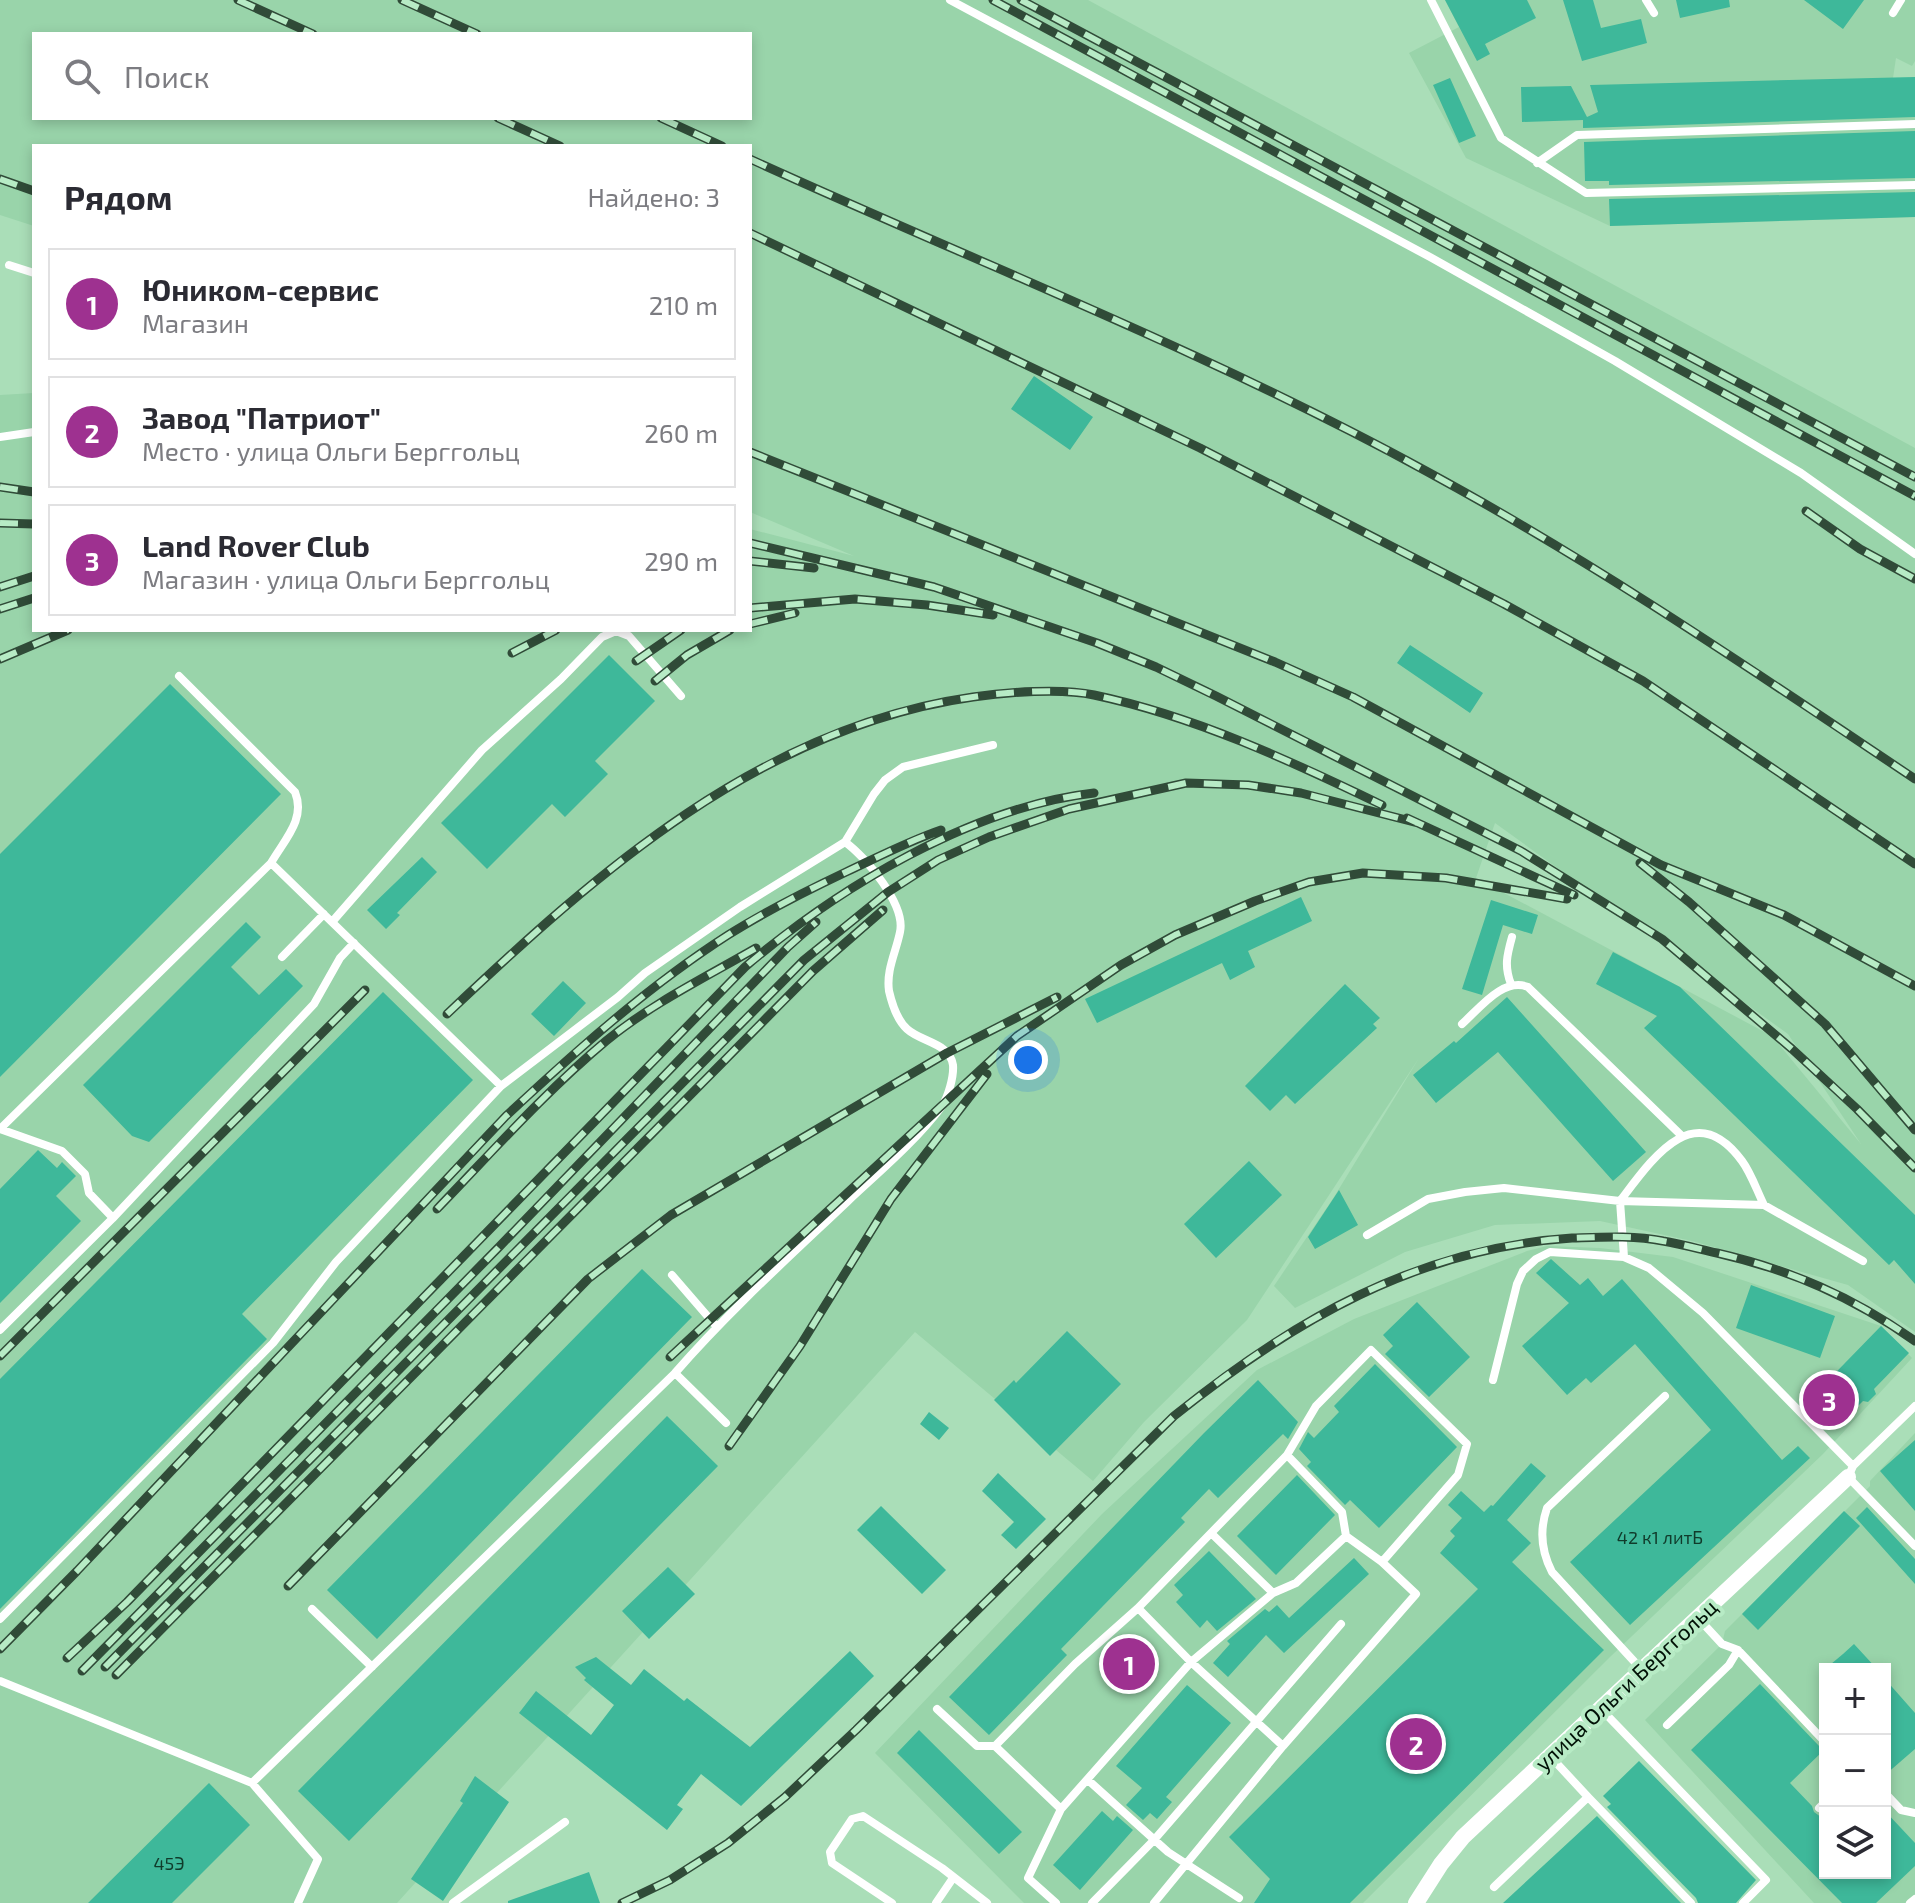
<!DOCTYPE html>
<html lang="ru">
<meta charset="utf-8">
<style>
body{margin:0;font-family:"Exo 2",sans-serif;background:#f7f7f7;color:#2b2b33}
.controls{position:absolute;right:24px;bottom:24px;display:grid;overflow:hidden;border-radius:0px;box-shadow:0 4px 12px #0003}
.controls button{width:72px;height:72px;display:grid;place-items:center;padding:0;border:0;border-bottom:2px solid #e1e1e2;background:#fff;color:#2b2b33;font:40px sans-serif}
.you{position:absolute;left:1028px;top:1060px;width:28px;height:28px;margin:-20px;border:6px solid #fff;border-radius:50%;background:#1a73e8;box-shadow:0 0 0 12px #1a73e833}
.badge{display:grid;place-items:center;width:52px;height:52px;border-radius:50%;background:#9e3190;color:#fff;font-size:26px;font-weight:700}
.pin{position:absolute;translate:-50% -50%;border:4px solid #fff;box-shadow:0 2px 8px #0006}
.list{margin:0;padding:0;list-style:none}
h2{display:flex;justify-content:space-between;align-items:center;height:104px;margin:0;padding:0 32px;font-size:34px}
h2 small{font-size:26px;font-weight:400;color:#7c7c81}
.list li{display:grid;grid-template-columns:52px 1fr auto;gap:24px;align-items:center;box-sizing:border-box;height:112px;margin:0 16px 16px;padding:0 16px;border:2px solid #e1e1e2;border-radius:0px}
.list b{display:block;font-size:30px;white-space:nowrap}
.list p{margin:0;font-size:26px;white-space:nowrap;color:#7c7c81}
.list em{font-size:26px;font-style:normal;color:#7c7c81}
.icon{flex:none;width:44px;height:44px;fill:none;stroke:currentColor;stroke-width:2;stroke-linecap:round;stroke-linejoin:round}
.map{position:relative;flex:none;width:1915px;height:1903px;overflow:hidden}
.search{position:absolute;background:#fff;box-shadow:0 4px 12px #0003;left:32px;top:32px;width:720px;height:88px;display:flex;align-items:center;gap:20px;box-sizing:border-box;padding:0 28px;border-radius:0px;color:#7c7c81;font-size:30px}
.panel{position:absolute;background:#fff;box-shadow:0 4px 12px #0003;left:32px;top:144px;width:720px;height:488px;border-radius:0px}
.map>svg:first-child{display:block}
.built{fill:#99d4aa;fill-rule:evenodd}
.building{fill:#3eb89a}
.lines{fill:none;stroke-linecap:round;stroke-linejoin:round}
.service{stroke:#fff;stroke-width:8}
.minor{stroke:#fff;stroke-width:16}
.rail-casing{stroke:#304b38;stroke-width:9}
.rail{stroke:#b7ebc5;stroke-width:6;stroke-dasharray:18;stroke-linecap:butt}
.labels{text-anchor:middle;stroke-width:8;stroke-linejoin:round;paint-order:stroke}
.number-label{font-size:18px;fill:#103b2b}
.street-label{font-size:22px;fill:#011106;stroke:#b7ebc5}
</style>
<div class="map">
<svg width="1915" height="1903" viewBox="0 0 1915 1903">
<rect width="100%" height="100%" fill="#aadeb8"/>
<!-- built -->
<path class="built" d="M0,0H1088L1915,448V1332L1848,1285L1692,1241L1600,1221L1495,1225L1405,1252L1295,1308L1274,1286L1334,1197L1419,1058L1247,1320L1144,1422L1093,1481L915,1332L397,1903H0V395L34,393V630H750V529L854,556L750,512V146H34V226L0,215ZM34,34H750V118H34ZM1495,823L1788,1034L1861,1144L1772,1036L1476,878Z
M1445,0H1915V61L1912,66L1896,58L1893,78L1915,93V217L1610,226L1466,158L1409,53L1459,27Z
M1547,1246L1600,1248L1673,1257L1881,1326L1912,1358L1823,1454L1610,1657L1363,1903H1024L875,1753L1102,1514L1257,1370L1354,1319L1527,1251Z
M1915,1433V1903H1814L1645,1720L1722,1644L1725,1631L1870,1486V1481ZM1825,1669H1885V1873H1825Z"/>
<!-- building -->
<path class="building" d="M1445,0H1527L1536,18L1485,44L1490,54L1477,61Z
M1563,0H1593L1601,28L1641,19L1647,43L1582,61Z
M1676,0H1729L1730,7L1680,18Z
M1804,0H1864L1843,29Z
M1915,77V117L1583,128V120L1522,122L1521,87L1571,86L1587,117L1598,112L1590,85Z
M1450,78L1476,136L1459,143L1433,85Z
M1915,131V178L1609,185V181H1585L1584,142Z
M1915,192V217L1610,226L1609,199Z
M1034,376L1093,417L1070,450L1011,409Z
M1410,645L1483,693L1470,713L1397,663Z
M609,655L655,701L595,761L608,774L565,817L552,804L487,869L441,823Z
M170,684L281,794L0,1077V854Z
M422,857L437,872L397,913L400,915L386,929L367,910Z
M1301,897L1312,921L1248,951L1255,967L1230,980L1222,963L1097,1023L1085,999Z
M1491,900L1538,915L1532,934L1503,925L1482,995L1462,989Z
M246,922L261,937L231,967L259,995L286,969L303,986L149,1142L132,1136L83,1085Z
M1613,952L1680,987L1915,1215V1284L1894,1260L1889,1265L1644,1028L1657,1016L1596,984Z
M563,981L586,1003L554,1036L531,1014Z
M1345,984L1380,1018L1373,1024L1377,1028L1295,1104L1286,1095L1270,1111L1245,1086Z
M383,992L473,1080L242,1314L267,1339L0,1609V1379Z
M1507,997L1646,1152L1613,1181L1498,1052L1436,1103L1413,1075L1454,1041L1456,1043Z
M38,1150L57,1168L62,1162L76,1176L56,1196L81,1221L0,1303V1189Z
M1249,1161L1282,1195L1216,1258L1184,1224Z
M1339,1190L1358,1225L1315,1249L1308,1237Z
M1551,1259L1580,1285L1588,1278L1603,1296L1622,1279L1782,1460L1798,1446L1810,1458L1630,1625L1570,1562L1711,1430L1635,1344L1591,1383L1586,1378L1567,1395L1522,1346L1569,1303L1536,1273Z
M642,1269L692,1317L377,1639L327,1590Z
M1751,1285L1835,1316L1820,1358L1736,1328Z
M1417,1302L1470,1357L1429,1397L1385,1354L1393,1346L1383,1335Z
M1881,1326L1909,1353L1874,1389L1876,1394L1868,1402L1863,1401L1836,1428L1808,1401Z
M1067,1331L1121,1384L1050,1456L994,1400L1014,1380L1016,1383Z
M1375,1364L1457,1447L1379,1528L1350,1500L1345,1505L1307,1466L1311,1462L1299,1449L1308,1432L1314,1438L1339,1412L1334,1406Z
M1258,1380L1298,1422L1288,1439L1283,1434L1218,1498L1209,1489L1181,1518L1185,1522L1061,1649L1067,1655L989,1735L949,1697L1204,1433Z
M929,1412L949,1428L939,1440L920,1424Z
M667,1416L718,1466L349,1841L298,1791Z
M1915,1440V1511L1880,1471Z
M1531,1463L1546,1476L1507,1520L1531,1543L1512,1562L1604,1650L1350,1903H1254L1270,1879L1229,1837L1478,1589L1440,1553L1455,1536L1450,1531L1462,1518L1448,1505L1461,1491L1484,1512L1491,1505L1493,1506Z
M998,1473L1046,1519L1016,1549L1001,1535L1014,1522L982,1491Z
M1297,1475L1335,1515L1276,1575L1237,1536Z
M881,1506L946,1570L922,1594L857,1530Z
M1867,1507L1915,1559V1584L1856,1518Z
M1844,1511L1860,1526L1758,1630L1742,1614Z
M1209,1551L1256,1599L1217,1631L1207,1620L1200,1628L1176,1602L1183,1595L1174,1585Z
M1354,1558L1369,1574L1284,1653L1266,1635L1228,1677L1213,1663L1230,1644L1227,1641L1265,1609L1269,1612L1277,1605L1289,1618Z
M668,1567L695,1594L649,1639L622,1611Z
M1121,1640L1155,1670L1135,1692L1101,1661Z
M1854,1644L1877,1669H1825L1843,1654Z
M850,1651L874,1676L741,1806L701,1774L677,1805L683,1809L667,1830L519,1713L536,1691L591,1735L614,1705L584,1680L586,1678L575,1667L596,1657L631,1685L644,1669L684,1701L687,1698L750,1747Z
M1885,1679L1915,1713V1749L1885,1775Z
M1760,1684L1820,1747L1825,1749L1790,1783L1812,1806L1814,1812L1825,1820V1873H1885V1811L1915,1843V1866L1876,1903H1842L1691,1750Z
M1187,1685L1231,1723L1166,1797L1172,1802L1157,1819L1150,1813L1143,1820L1126,1805L1142,1788L1116,1766Z
M919,1730L1022,1832L999,1854L897,1753Z
M1639,1761L1756,1880L1736,1903H1698L1696,1898L1607,1807L1611,1804L1603,1796Z
M475,1776L509,1802L443,1901L411,1879L463,1803L460,1801Z
M209,1783L250,1825L172,1903H88Z
M1102,1811L1113,1821L1117,1816L1133,1830L1080,1890L1053,1865Z
M1597,1816L1681,1903H1503Z
M589,1872L600,1903H508V1901Z"/>
<g class="lines">
<!-- service -->
<path class="service" d="M950,0L1430,257L1615,361L1801,473L1915,554
M1431,0L1501,138L1586,193L1915,185
M1646,0L1654,13
M1893,13L1901,0
M1537,163L1577,135L1915,124
M9,265L34,273
M0,437L34,432
M179,676L295,792C306,819 285,839 271,863
M332,922L482,750L561,679L602,637L616,631L629,636L681,696
M282,957L324,914
M1511,984C1504,966 1507,955 1512,937
M1462,1024C1480,1008 1503,977 1528,987L1681,1135
M0,1129L271,863L501,1086
M0,1129L62,1151L85,1174L89,1193L113,1218
M1367,1235L1428,1199L1465,1192L1504,1188L1620,1201L1764,1205L1863,1261
M1624,1257L1620,1201C1652,1159 1694,1096 1742,1161C1751,1173 1757,1191 1764,1205
M672,1275L716,1326
M0,1330L113,1218L314,1004L340,958L354,943
M675,1373L726,1423
M1493,1380L1517,1284L1523,1271L1536,1259L1550,1252L1624,1257L1649,1268L1703,1313L1853,1466
M1915,1406L1853,1466L1848,1477L1915,1546
M1287,1455L1342,1512L1346,1536
M1211,1533L1273,1593
M312,1609L372,1667
M1698,1618L1722,1644L1738,1650L1825,1742
M0,1619L273,1343L336,1262L501,1086L618,997L645,973L740,907L845,842L874,794L885,780L903,767L993,745
M1642,1670L1552,1572C1541,1551 1539,1531 1547,1508L1665,1396
M0,1681L252,1783L318,1859L298,1903
M937,1709L977,1746H995L1061,1809
M1601,1709L1766,1880L1743,1903
M1667,1725L1729,1665L1738,1650
M995,1746L1075,1664L1138,1608
M1283,1746L1191,1662L1138,1608L1287,1455L1316,1406L1371,1350L1467,1444L1458,1475L1382,1562
M1088,1780L1168,1852L1239,1898
M252,1783L675,1373C729,1311 789,1257 848,1201C880,1171 915,1142 942,1106C948,1097 954,1077 953,1065C950,1043 921,1042 907,1029C897,1020 892,1004 889,991C886,970 896,952 900,932C906,905 866,857 845,842
M1885,1793L1901,1810L1915,1813
M1588,1797L1691,1903
M1819,1808L1825,1802
M1494,1887L1588,1797L1550,1756
M453,1903L565,1822
M892,1903L832,1863L830,1852L852,1819L863,1816L942,1868L987,1903
M936,1903L953,1878
M1056,1903L1028,1878L1061,1809L1191,1662L1273,1593L1296,1583L1346,1536L1382,1562L1416,1594L1283,1746L1154,1903
M1092,1903L1154,1840L1341,1624
M1910,1903L1915,1899"/>
<!-- minor -->
<path class="minor" d="M1416,1903L1441,1864L1463,1837L1848,1477"/>
<defs>
<path id="rail" d="M238,0L313,34
M402,0L477,34
M993,0L1915,496
M1021,0L1915,477
M498,118L560,146
M661,118L722,146
M750,159C976,262 1208,352 1426,471C1596,563 1755,672 1915,779
M0,179L34,191
M750,233L1200,448L1504,604L1643,681L1915,864
M750,452L1275,662L1353,697L1661,865L1784,915L1915,986
M0,487L34,492
M1806,511L1860,549L1915,579
M0,523L34,524
M750,543L934,587L1097,643L1156,667L1216,696L1521,851L1662,939L1792,1049L1857,1109L1915,1168
M750,561L814,568
M0,587L34,576
M750,608L855,599L927,605L993,615
M0,609L34,598
M750,624L795,613
M512,653L556,630
M0,659L68,630
M636,661L681,630
M655,681L687,655L730,630
M1407,818L1574,895
M1640,863L1689,902L1825,1024L1915,1130
M447,1014C597,872 761,727 973,697C1006,692 1062,688 1094,695C1194,716 1291,761 1382,805
M437,1209C492,1152 545,1092 606,1041C651,1004 706,977 756,948
M0,1356L365,990
M670,1357L1017,1036L1121,965L1175,935L1255,901L1309,882L1363,873L1446,878L1567,899
M729,1446L800,1346L891,1199L987,1074
M288,1586L588,1279L671,1215L947,1053L1057,997
M0,1649L77,1571L506,1116C576,1051 647,987 728,935C766,911 806,891 846,872C878,857 909,841 941,830
M67,1658L127,1602L745,967C838,888 971,807 1094,793
M105,1667L804,960L888,892L938,860L989,837L1069,809L1186,783L1248,785L1301,793L1418,823
M82,1671L499,1247L788,947L816,922
M116,1675L813,971L883,910
M622,1903L670,1880L728,1843L785,1797L856,1730L1174,1416C1292,1321 1417,1248 1572,1238C1602,1237 1634,1235 1663,1241C1681,1244 1699,1249 1717,1253C1791,1270 1853,1297 1915,1341"/>
</defs>
<!-- rail casing -->
<use href="#rail" class="rail-casing"/>
<!-- rail -->
<use href="#rail" class="rail"/>
</g>
<g class="labels">
<!-- number labels -->
<g class="number-label">
<text x="1660" y="1544">42 к1 литБ</text>
<text x="169" y="1870">45Э</text>
</g>
<!-- street labels -->
<g class="street-label">
<text transform="translate(1626 1685) rotate(-43)" y="8">улица Ольги Берггольц</text>
</g>
</g>
</svg>
<div class="controls">
<button>+</button>
<button>−</button>
<button><svg class="icon" aria-label="layers" viewBox="0 0 24 24"><path d="M12 4l9 5-9 5-9-5zM3 14l9 5 9-5"/></svg></button>
</div>
<div class="you"></div>
<div class="pin badge" style="left:1129px;top:1664px">1</div>
<div class="pin badge" style="left:1416px;top:1744px">2</div>
<div class="pin badge" style="left:1829px;top:1400px">3</div>
<div class="search"><svg class="icon" aria-label="search" viewBox="0 0 24 24"><circle cx="10" cy="10" r="6"/><path d="M15 15l6 6"/></svg>Поиск</div>
<section class="panel">
<h2>Рядом<small>Найдено: 3</small></h2>
<ul class="list">
<li><span class="badge">1</span><div><b>Юником-сервис</b><p>Магазин</p></div><em>210 m</em></li>
<li><span class="badge">2</span><div><b>Завод &quot;Патриот&quot;</b><p>Место · улица Ольги Берггольц</p></div><em>260 m</em></li>
<li><span class="badge">3</span><div><b>Land Rover Club</b><p>Магазин · улица Ольги Берггольц</p></div><em>290 m</em></li>
</ul>
</section>
</div>
